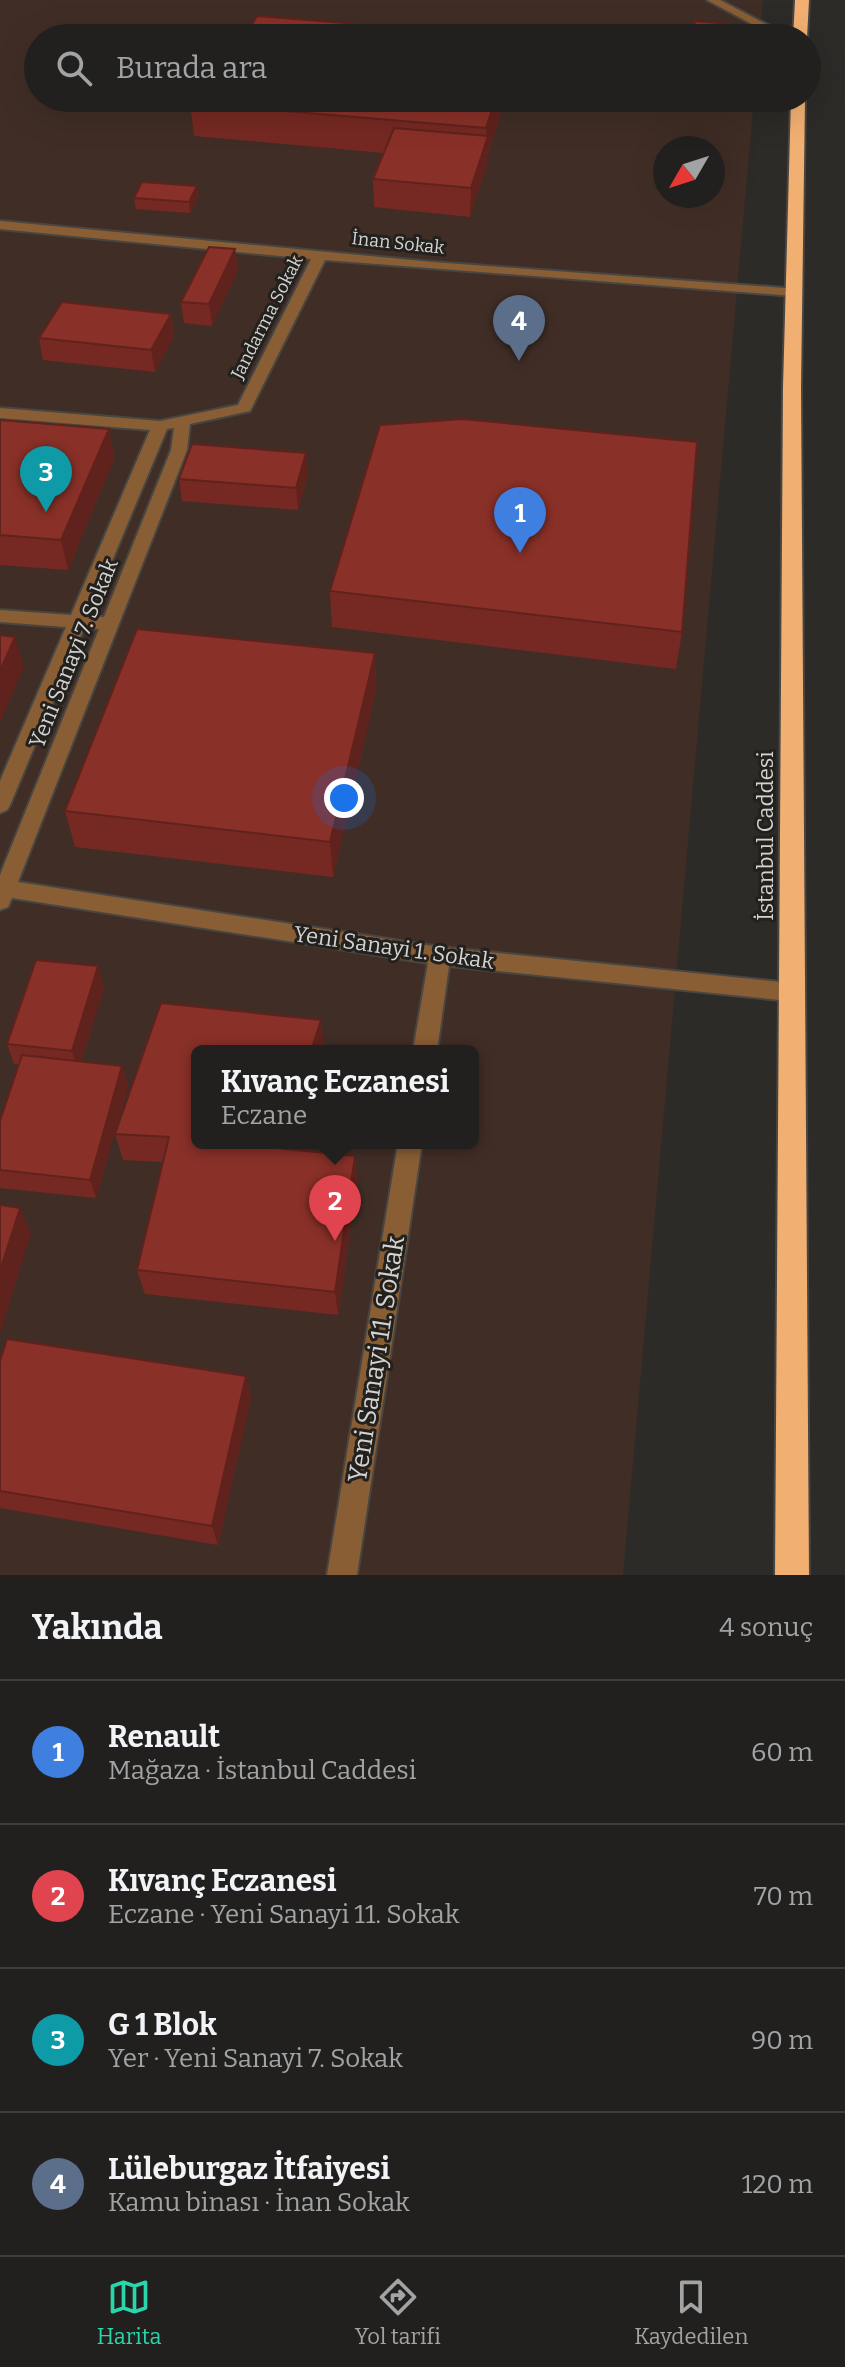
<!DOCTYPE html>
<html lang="tr">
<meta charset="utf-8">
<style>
body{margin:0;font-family:Bitter,serif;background:#2d2d2b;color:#f1f3f6}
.compass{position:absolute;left:653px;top:136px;width:72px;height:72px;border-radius:50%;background:#21201e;box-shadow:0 8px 32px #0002;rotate:231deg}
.you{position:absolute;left:344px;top:798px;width:28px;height:28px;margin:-20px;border:6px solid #fff;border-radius:50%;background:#1a73e8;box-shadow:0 0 0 12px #1a73e833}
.badge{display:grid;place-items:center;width:52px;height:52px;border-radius:50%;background:#2bd5ac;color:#fff;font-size:26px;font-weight:700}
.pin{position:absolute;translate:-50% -66px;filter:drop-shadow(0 2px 4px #0008)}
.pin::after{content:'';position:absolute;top:42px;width:28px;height:24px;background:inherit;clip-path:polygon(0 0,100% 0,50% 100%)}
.popup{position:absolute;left:191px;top:1045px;width:288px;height:104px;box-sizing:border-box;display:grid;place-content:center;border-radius:12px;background:#21201e;filter:drop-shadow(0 2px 6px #0005);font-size:26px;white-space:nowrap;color:#a2a3a4}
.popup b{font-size:30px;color:#f1f3f6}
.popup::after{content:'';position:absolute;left:50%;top:100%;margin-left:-16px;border:16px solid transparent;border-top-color:#21201e}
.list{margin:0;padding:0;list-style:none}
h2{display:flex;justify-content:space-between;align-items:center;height:104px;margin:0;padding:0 32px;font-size:34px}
h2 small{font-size:26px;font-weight:400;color:#a2a3a4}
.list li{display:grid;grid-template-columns:52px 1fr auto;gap:24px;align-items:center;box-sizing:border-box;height:144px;padding:0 32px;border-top:2px solid #3e3e3c}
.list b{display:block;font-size:30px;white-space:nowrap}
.list p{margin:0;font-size:26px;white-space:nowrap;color:#a2a3a4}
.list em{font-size:26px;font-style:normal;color:#a2a3a4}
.icon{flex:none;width:44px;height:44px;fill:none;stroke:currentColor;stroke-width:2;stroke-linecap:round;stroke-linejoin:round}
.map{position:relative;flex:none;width:845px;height:1575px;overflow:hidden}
.search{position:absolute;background:#21201e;box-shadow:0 8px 32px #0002;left:24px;right:24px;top:24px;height:88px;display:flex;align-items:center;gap:20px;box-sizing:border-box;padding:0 28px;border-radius:44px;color:#a2a3a4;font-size:30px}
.sheet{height:680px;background:#21201e}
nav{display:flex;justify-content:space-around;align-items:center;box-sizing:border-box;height:112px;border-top:2px solid #3e3e3c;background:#21201e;font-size:22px;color:#a2a3a4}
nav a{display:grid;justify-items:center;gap:4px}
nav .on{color:#2bd5ac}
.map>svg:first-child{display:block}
.industrial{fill:#402e26;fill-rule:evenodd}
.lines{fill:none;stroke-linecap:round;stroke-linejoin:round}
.minor-casing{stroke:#474643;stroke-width:4}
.highway-casing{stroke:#474643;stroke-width:4}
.minor{fill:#8a5e34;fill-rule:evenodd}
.highway{fill:#f1af72;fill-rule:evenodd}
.wall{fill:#762922}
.shaded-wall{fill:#60221c}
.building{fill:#893028;stroke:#60221c;stroke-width:2}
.labels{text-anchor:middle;stroke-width:6;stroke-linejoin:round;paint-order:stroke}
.far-street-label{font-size:18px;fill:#d4d3d1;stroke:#23211e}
.street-label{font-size:22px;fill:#d4d3d1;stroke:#23211e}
.near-street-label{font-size:26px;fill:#d4d3d1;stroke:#23211e}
</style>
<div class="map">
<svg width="845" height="1575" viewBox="0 0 845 1575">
<rect width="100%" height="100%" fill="#2c2b28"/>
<!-- industrial -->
<path class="industrial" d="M0,0H763L759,38H38V98H754L623,1575H0ZM665,148H713V196H665ZM197,1051H473V1143H197Z"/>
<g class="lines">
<defs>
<path id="minor" d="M707,0H720L793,38H778Z
M0,221L433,262L798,289L800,292L793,296L325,260L250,411L190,424L187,450L18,882L440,947L790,983L798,985L801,992L798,999L790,1001L449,966L437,1051H413L428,963L12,898L8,907L0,910V875L99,629L84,628L10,805L7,810L0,813V781L66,627L0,622V610L71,615L150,430L0,418V408L160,421L238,405L311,259L0,229ZM174,428L171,450L104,617L89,616L167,429Z
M398,1143H422L357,1575H327Z"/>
<path id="highway" d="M795,0H809L807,38H793Z
M791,98H805L801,388L809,1575H775L783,388Z"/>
</defs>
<!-- minor casing -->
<use href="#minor" class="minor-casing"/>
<!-- highway casing -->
<use href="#highway" class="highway-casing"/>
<!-- minor -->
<use href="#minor" class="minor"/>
<!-- highway -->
<use href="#highway" class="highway"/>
</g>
<!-- wall -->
<path class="wall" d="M193,98H502V110L487,155V164L470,217L374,207L373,179L384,153L194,136L190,103Z
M197,186L198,197L190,213L136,209L134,198Z
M235,249L238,270L212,326L184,323L181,302Z
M171,314L174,336L155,372L43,360L39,338Z
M0,420L109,429L114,459L68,570L0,565Z
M308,475L298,510L182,501L179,479Z
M330,591L682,632L676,669L332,627Z
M375,653L376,690L333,877L75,847L65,811Z
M104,987L81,1062L122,1066L128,1086L96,1198L0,1188V1121L19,1064H14L7,1044Z
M324,1048L197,1143H293L291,1149L355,1156L357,1182L338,1315L145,1294L137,1270L163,1162L123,1160L115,1134Z
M0,1361L246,1376L251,1398L218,1545L0,1508Z"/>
<!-- shaded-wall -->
<path class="shaded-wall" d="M370,25V38H363Z
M496,98H502V110L487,155V164L470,217L471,188L486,143V128Z
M197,186L198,197L190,213L189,202Z
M235,249L238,270L212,326L209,304Z
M171,314L174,336L155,372L151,350Z
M109,429L114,459L68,570L61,540Z
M306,453L308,475L298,510L296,488Z
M15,637L24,667L0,722V671Z
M375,653L376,690L333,877L330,842Z
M98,966L104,987L78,1071L72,1051Z
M321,1020L324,1048L323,1051H311Z
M122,1066L128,1086L96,1198L90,1180Z
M280,1143H293L284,1170Z
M355,1156L357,1182L338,1315L335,1292Z
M20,1208L31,1233L0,1334V1271Z
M246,1376L251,1398L218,1545L212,1526Z"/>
<!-- building -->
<path class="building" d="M257,16L370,25L363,38H244Z
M695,21L753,26L751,38H692Z
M193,98H496L486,128L190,103Z
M394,128L488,136L471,188L373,179Z
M142,182L197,186L189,202L134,198Z
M209,247L235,249L209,304L181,302Z
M62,302L171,314L151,350L39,338Z
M463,419L697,442L682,632L330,591L380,425Z
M0,420L109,429L61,540L0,535Z
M192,444L306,453L296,488L179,479Z
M137,629L375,653L330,842L65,811Z
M0,635L15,637L0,671Z
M36,960L98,966L72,1051L7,1044Z
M161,1003L321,1020L311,1051H197V1143H227L355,1156L335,1292L137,1270L169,1137L115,1134Z
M22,1055L122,1066L90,1180L0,1170V1121Z
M0,1205L20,1208L0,1271Z
M7,1339L246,1376L212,1526L0,1491V1361Z"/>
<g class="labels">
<!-- far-street labels -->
<g class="far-street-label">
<text transform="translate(398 243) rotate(6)" y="6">İnan Sokak</text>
<text transform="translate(267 317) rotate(-63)" y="6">Jandarma Sokak</text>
</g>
<!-- street labels -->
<g class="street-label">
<text transform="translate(73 653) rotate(-68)" y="8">Yeni Sanayi 7. Sokak</text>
<text transform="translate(765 836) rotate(-90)" y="8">İstanbul Caddesi</text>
<text transform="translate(394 947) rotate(8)" y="8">Yeni Sanayi 1. Sokak</text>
</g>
<!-- near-street labels -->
<g class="near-street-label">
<text transform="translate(376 1359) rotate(-81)" y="9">Yeni Sanayi 11. Sokak</text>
</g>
</g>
</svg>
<svg class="compass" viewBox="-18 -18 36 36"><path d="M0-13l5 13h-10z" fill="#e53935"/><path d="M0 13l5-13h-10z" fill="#a2a3a4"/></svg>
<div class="you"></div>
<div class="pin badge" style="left:520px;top:553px;background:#3f7fe0">1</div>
<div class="pin badge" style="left:335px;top:1241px;background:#e0444e">2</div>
<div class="popup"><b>Kıvanç Eczanesi</b>Eczane</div>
<div class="pin badge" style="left:46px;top:512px;background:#0f9aa8">3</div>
<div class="pin badge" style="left:519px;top:361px;background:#5c6f8a">4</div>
<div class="search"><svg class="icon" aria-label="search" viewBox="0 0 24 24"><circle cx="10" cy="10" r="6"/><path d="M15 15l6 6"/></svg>Burada ara</div>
</div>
<section class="sheet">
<h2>Yakında<small>4 sonuç</small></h2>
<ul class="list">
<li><span class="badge" style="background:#3f7fe0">1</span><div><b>Renault</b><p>Mağaza · İstanbul Caddesi</p></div><em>60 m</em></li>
<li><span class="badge" style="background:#e0444e">2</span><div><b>Kıvanç Eczanesi</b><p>Eczane · Yeni Sanayi 11. Sokak</p></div><em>70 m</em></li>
<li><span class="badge" style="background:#0f9aa8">3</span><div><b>G 1 Blok</b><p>Yer · Yeni Sanayi 7. Sokak</p></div><em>90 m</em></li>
<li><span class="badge" style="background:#5c6f8a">4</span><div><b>Lüleburgaz İtfaiyesi</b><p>Kamu binası · İnan Sokak</p></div><em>120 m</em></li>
</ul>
</section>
<nav>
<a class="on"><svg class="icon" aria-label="map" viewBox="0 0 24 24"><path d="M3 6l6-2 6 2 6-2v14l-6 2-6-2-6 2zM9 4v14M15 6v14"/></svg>Harita</a>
<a><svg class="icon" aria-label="directions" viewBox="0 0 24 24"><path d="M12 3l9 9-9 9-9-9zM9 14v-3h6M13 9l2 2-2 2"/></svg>Yol tarifi</a>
<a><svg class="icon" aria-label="saved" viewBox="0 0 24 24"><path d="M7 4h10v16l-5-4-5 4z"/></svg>Kaydedilen</a>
</nav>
